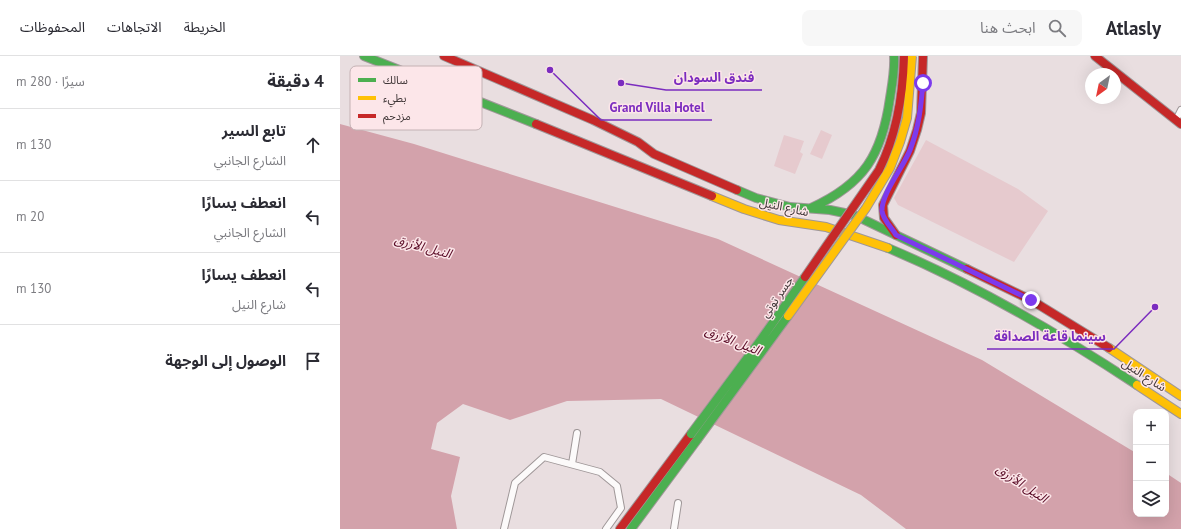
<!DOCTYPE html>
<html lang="ar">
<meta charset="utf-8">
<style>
body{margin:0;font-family:"PT Sans","Noto Sans Arabic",sans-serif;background:#f7f7f7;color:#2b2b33;direction:rtl}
.controls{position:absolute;right:12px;bottom:12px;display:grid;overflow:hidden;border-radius:8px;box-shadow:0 4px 16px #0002}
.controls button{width:36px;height:36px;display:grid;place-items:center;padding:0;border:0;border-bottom:1px solid #e1e1e2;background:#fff;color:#2b2b33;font:20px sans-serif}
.compass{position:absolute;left:745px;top:12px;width:36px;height:36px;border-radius:50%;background:#fff;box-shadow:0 4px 16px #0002;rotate:213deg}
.stop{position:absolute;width:12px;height:12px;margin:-9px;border:3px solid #7c3aed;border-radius:50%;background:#fff}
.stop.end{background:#7c3aed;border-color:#fff;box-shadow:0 1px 4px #0008}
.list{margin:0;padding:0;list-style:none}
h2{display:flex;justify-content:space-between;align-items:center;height:52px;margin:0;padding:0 16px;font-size:17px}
h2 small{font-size:13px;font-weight:400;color:#7c7c81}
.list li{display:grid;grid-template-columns:26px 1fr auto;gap:12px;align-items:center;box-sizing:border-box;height:72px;padding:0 16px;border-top:1px solid #e1e1e2}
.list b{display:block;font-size:15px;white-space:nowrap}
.list p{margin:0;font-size:13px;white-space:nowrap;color:#7c7c81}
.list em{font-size:13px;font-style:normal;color:#7c7c81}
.icon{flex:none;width:22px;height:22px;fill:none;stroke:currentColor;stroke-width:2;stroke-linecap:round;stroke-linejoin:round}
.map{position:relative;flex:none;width:841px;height:473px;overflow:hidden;direction:ltr}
header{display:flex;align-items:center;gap:24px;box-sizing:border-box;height:56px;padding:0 20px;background:#fff;border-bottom:1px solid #e1e1e2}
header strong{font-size:19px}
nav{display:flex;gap:22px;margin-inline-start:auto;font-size:14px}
.search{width:280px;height:36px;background:#f7f7f7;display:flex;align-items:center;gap:10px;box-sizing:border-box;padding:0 14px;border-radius:8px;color:#7c7c81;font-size:15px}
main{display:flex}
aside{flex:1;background:#fff}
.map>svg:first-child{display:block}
.green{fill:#e6cace}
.water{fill:#d3a2ab}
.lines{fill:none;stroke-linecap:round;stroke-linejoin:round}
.street-casing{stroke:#9f9798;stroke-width:8}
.fast-casing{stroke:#9f9798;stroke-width:10}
.slow-casing{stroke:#9f9798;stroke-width:10}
.jam-casing{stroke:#9f9798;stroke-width:10}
.street{stroke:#fcfafa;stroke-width:6}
.fast{stroke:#4caf50;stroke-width:8}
.slow{stroke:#ffc107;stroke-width:8}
.jam{stroke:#c62828;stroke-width:8}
.fast-bridge-casing{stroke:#9f9798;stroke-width:10;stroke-linecap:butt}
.slow-bridge-casing{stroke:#9f9798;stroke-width:10;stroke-linecap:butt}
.jam-bridge-casing{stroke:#9f9798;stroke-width:10;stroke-linecap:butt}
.fast-bridge{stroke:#4caf50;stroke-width:8}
.slow-bridge{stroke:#ffc107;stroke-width:8}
.jam-bridge{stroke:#c62828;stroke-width:8}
.route{stroke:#7c3aed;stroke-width:5}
.labels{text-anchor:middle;stroke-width:3;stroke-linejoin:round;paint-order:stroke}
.street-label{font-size:12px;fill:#403738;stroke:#fce6e9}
.water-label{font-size:13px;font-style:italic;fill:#570823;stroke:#fce6e9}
.key{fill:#fce6e9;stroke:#c4b2b4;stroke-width:1}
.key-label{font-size:11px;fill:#403738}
.leader{fill:none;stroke:#7b2cbf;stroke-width:1.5}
.callout-dot{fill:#7b2cbf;stroke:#fce6e9;stroke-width:1.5}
.callout-label{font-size:13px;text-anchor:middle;font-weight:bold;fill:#7b2cbf;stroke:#fce6e9;stroke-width:3;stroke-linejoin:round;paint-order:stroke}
</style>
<header>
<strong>Atlasly</strong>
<div class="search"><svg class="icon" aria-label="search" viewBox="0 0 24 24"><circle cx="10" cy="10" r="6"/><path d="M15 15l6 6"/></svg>ابحث هنا</div>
<nav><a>الخريطة</a><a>الاتجاهات</a><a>المحفوظات</a></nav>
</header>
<main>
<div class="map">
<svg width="841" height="473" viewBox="0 0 841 473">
<rect width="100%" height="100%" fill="#e9dee0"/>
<!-- green -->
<path class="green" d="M481,74L492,79L482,103L470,98Z
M444,79L464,85L460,96L463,98L455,118L434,110Z
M586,84L678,133L708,155L674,206L558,149L554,142Z"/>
<!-- water -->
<path class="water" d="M0,68L74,88L378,183L642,304L796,397V458H826V417L841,427V473H566L521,439L321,343L227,345L170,364L123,348L97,367L91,393L120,401L111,440L117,473H0Z"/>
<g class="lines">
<defs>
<path id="street" d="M836,64L841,54
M232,408L237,377
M164,473L175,427L204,401L260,416L277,430L281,452L266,473
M334,473L338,447"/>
<path id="fast" d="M24,0L196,68
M397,134L416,142L450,151L490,154L514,159L627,213
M471,152C524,128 542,99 550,42C552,29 555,14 554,0
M548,192C636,229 718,277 797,329
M291,473L357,384"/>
<path id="slow" d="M372,140L404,153L439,164L486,171L548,192
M769,292L841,340
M797,329L841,358"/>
<path id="jam" d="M104,0L253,64L298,86L314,98L397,134
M755,0L841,68
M196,68L372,140
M556,179L544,162L543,149L570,95L577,74L581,57L583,0
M627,213L691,244L769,292
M280,473L351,378"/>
</defs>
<!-- street casing -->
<use href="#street" class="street-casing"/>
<!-- fast casing -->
<use href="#fast" class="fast-casing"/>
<!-- slow casing -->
<use href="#slow" class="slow-casing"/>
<!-- jam casing -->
<use href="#jam" class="jam-casing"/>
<!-- street -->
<use href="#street" class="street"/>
<!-- fast -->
<use href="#fast" class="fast"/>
<!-- slow -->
<use href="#slow" class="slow"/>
<!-- jam -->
<use href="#jam" class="jam"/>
<defs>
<path id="fast-bridge" d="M351,378L420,285L465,221
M357,384L448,260"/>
<path id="slow-bridge" d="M448,260L526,152L550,112L560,86L567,62L572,0"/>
<path id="jam-bridge" d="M465,221L539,114C557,78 563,40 564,0"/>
</defs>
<!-- fast-bridge casing -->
<use href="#fast-bridge" class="fast-bridge-casing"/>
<!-- slow-bridge casing -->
<use href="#slow-bridge" class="slow-bridge-casing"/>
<!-- jam-bridge casing -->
<use href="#jam-bridge" class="jam-bridge-casing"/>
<!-- fast-bridge -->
<use href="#fast-bridge" class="fast-bridge"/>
<!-- slow-bridge -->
<use href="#slow-bridge" class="slow-bridge"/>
<!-- jam-bridge -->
<use href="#jam-bridge" class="jam-bridge"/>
</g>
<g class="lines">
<!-- route -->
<path class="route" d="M583,27C581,50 579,71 570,94C564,110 541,138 542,155C543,164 552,172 556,179L691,244"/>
</g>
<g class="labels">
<!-- street labels -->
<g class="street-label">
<text transform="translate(444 151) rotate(12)" y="4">شارع النيل</text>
<text transform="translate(437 241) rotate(-55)" y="4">جسر توتي</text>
<text transform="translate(804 319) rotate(33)" y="4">شارع النيل</text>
</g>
<!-- water labels -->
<g class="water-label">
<text transform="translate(83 190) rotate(15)" y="5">النيل الأزرق</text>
<text transform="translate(393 284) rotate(21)" y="5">النيل الأزرق</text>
<text transform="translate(682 427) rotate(33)" y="5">النيل الأزرق</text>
</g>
</g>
<!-- legend -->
<rect x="10" y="10" width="132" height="64" rx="6" class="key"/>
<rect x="18" y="22" width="18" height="4" fill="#4caf50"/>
<rect x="18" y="40" width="18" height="4" fill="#ffc107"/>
<rect x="18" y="58" width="18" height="4" fill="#c62828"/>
<g class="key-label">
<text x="43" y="28">سالك</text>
<text x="43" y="46">بطيء</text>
<text x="43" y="64">مزدحم</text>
</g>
<!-- callouts -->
<path class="leader" d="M281 27L326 34H422M210 14L261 64H372M815 251L774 293H647"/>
<g class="callout-dot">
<circle cx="281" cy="27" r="4"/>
<circle cx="210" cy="14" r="4"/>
<circle cx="815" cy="251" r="4"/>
</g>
<g class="callout-label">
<text x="374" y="26">فندق السودان</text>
<text x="317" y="56">Grand Villa Hotel</text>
<text x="710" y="285">سينما قاعة الصداقة</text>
</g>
</svg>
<div class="controls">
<button>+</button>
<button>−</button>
<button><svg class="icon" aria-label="layers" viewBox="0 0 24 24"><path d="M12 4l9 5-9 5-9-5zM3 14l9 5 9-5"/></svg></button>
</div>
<svg class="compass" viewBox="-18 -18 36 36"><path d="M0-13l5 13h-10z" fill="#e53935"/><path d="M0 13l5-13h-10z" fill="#7c7c81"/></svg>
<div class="stop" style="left:583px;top:27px"></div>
<div class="stop end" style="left:691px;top:244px"></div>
</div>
<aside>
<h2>4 دقيقة<small>سيرًا · 280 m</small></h2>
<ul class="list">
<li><svg class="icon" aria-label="ahead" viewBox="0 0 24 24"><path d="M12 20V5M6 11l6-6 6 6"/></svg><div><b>تابع السير</b><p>الشارع الجانبي</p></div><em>130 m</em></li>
<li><svg class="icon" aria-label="left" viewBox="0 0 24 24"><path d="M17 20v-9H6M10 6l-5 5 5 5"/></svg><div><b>انعطف يسارًا</b><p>الشارع الجانبي</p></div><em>20 m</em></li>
<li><svg class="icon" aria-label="left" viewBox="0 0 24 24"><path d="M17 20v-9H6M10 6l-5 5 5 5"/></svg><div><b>انعطف يسارًا</b><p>شارع النيل</p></div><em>130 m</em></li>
<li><svg class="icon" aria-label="arrive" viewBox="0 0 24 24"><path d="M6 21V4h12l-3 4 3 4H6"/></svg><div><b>الوصول إلى الوجهة</b></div></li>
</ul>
</aside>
</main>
